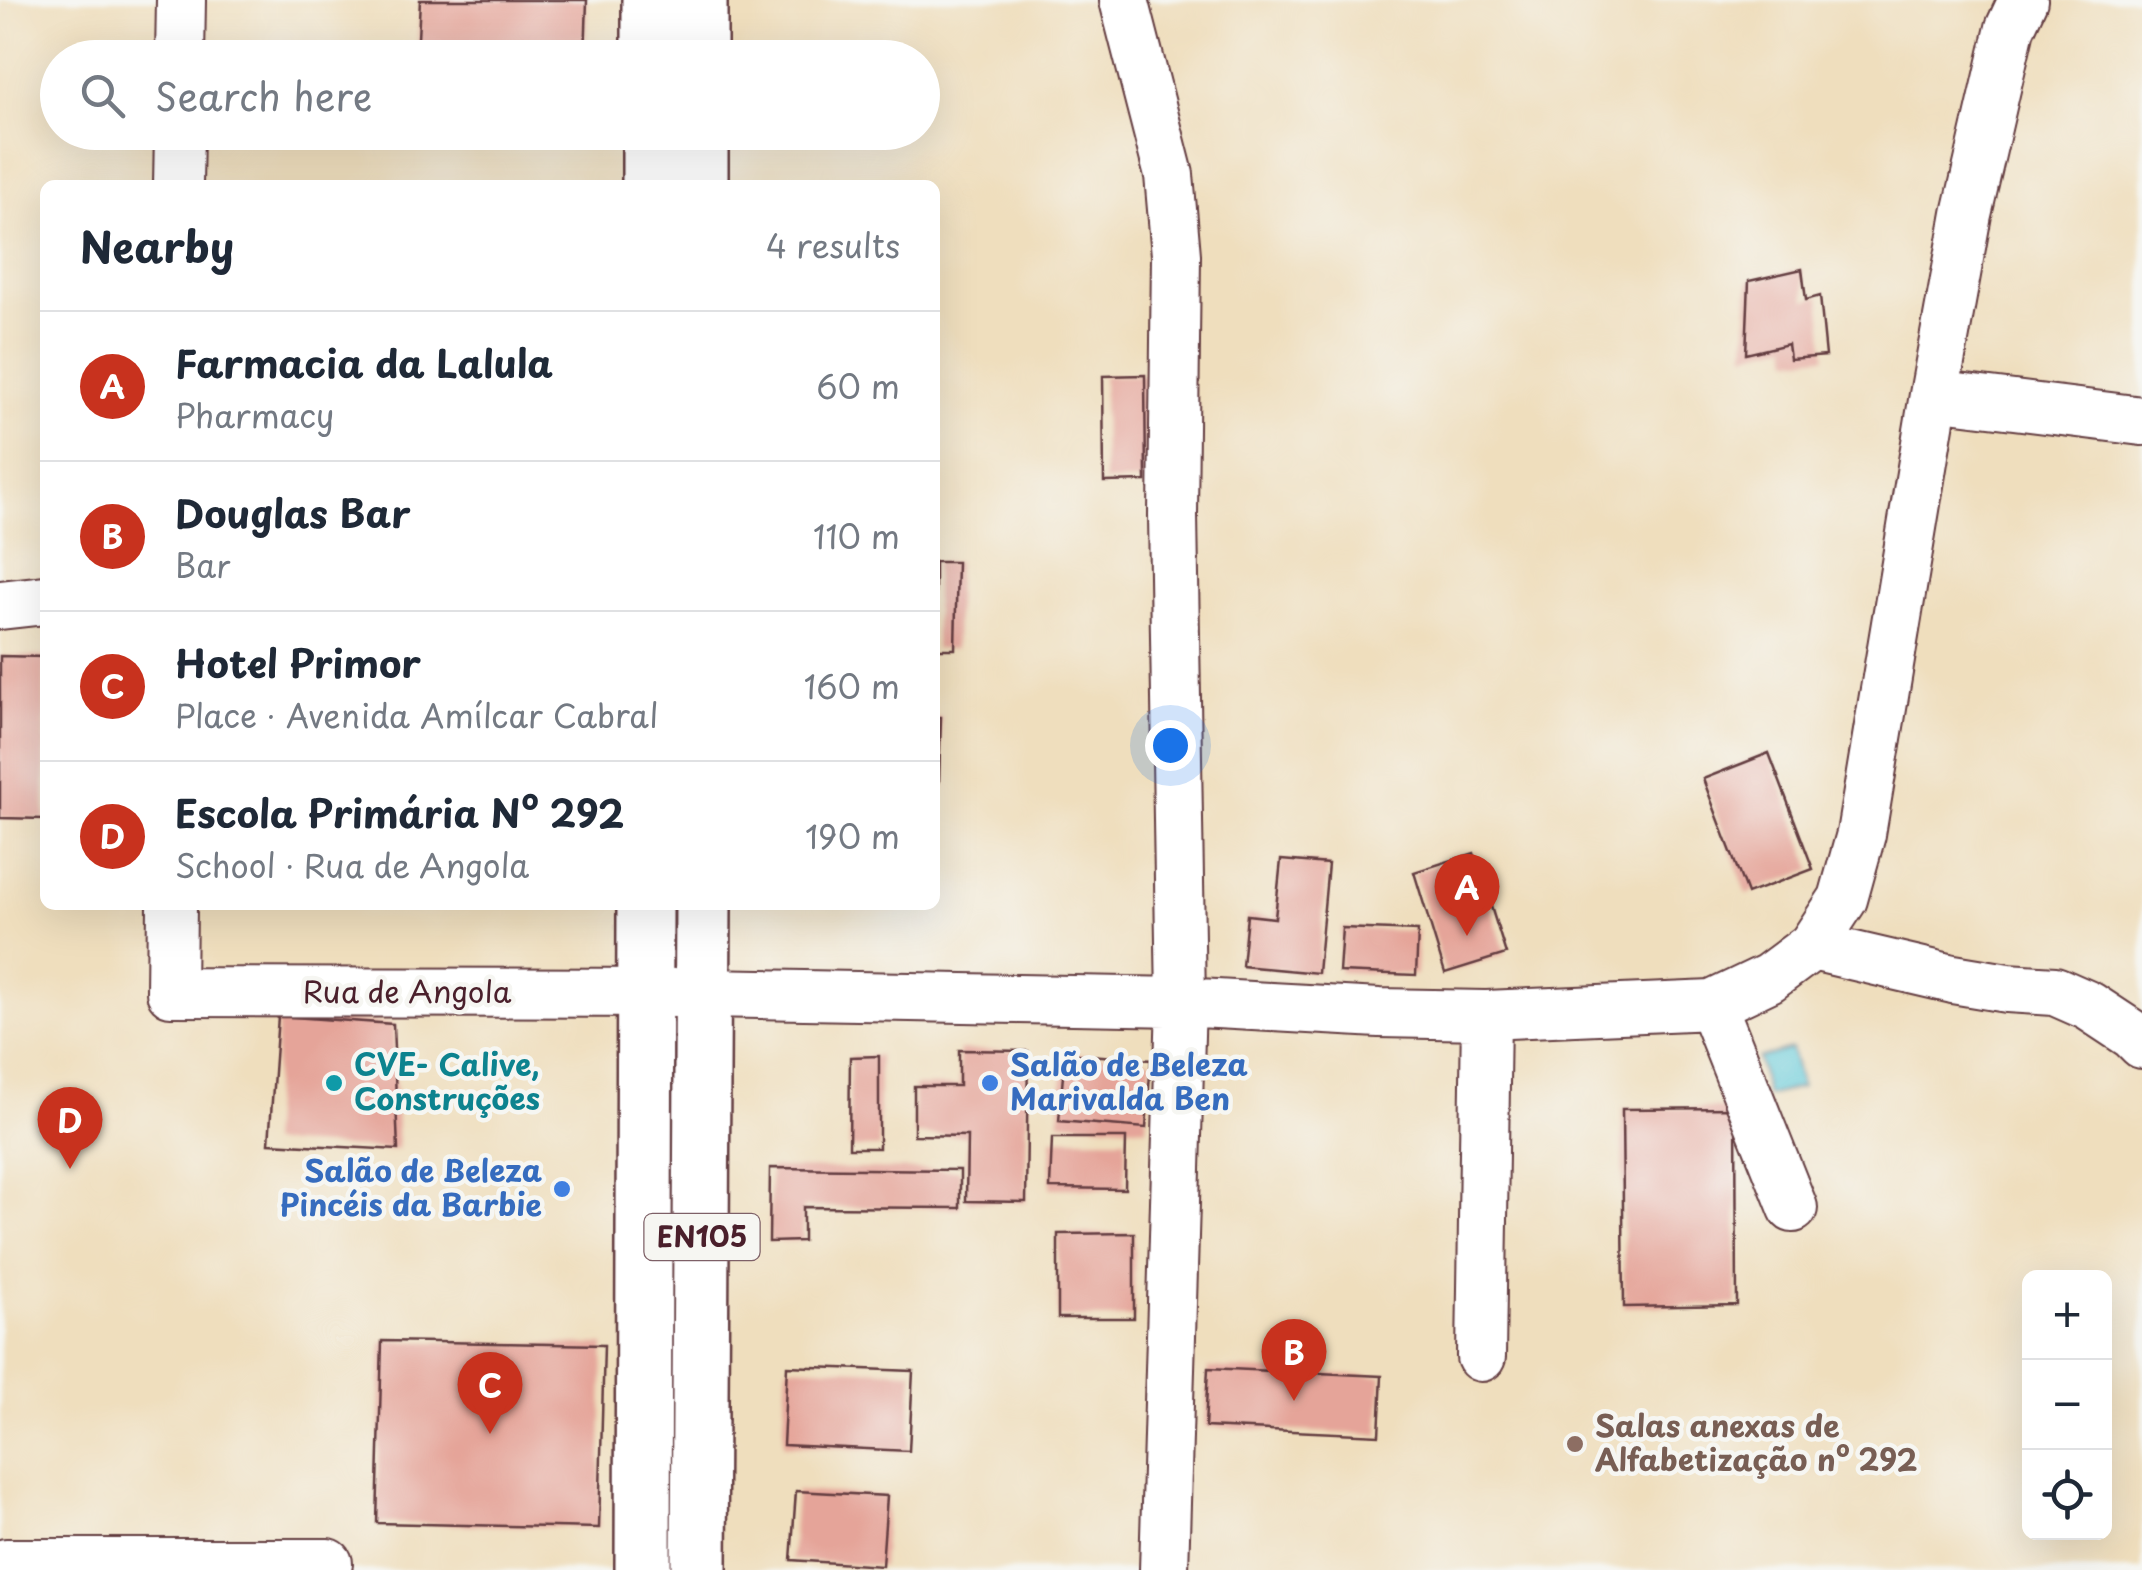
<!DOCTYPE html>
<meta charset="utf-8">
<style>
body{margin:0;font-family:"Playpen Sans",sans-serif;background:#f6f6f7;color:#1f2937}
.controls{position:absolute;right:30px;bottom:30px;display:grid;overflow:hidden;border-radius:15px;box-shadow:0 10px 40px #0002}
.controls button{width:90px;height:90px;display:grid;place-items:center;padding:0;border:0;border-bottom:2px solid #e0e1e3;background:#fff;color:#1f2937;font:50px sans-serif}
.you{position:absolute;left:1170px;top:745px;width:35px;height:35px;margin:-25px;border:8px solid #fff;border-radius:50%;background:#1a73e8;box-shadow:0 0 0 15px #1a73e833}
.badge{display:grid;place-items:center;width:65px;height:65px;border-radius:50%;background:#c8321e;color:#fff;font-size:32px;font-weight:700}
.pin{position:absolute;translate:-50% -82px;filter:drop-shadow(0 2px 5px #0008)}
.pin::after{content:'';position:absolute;top:52px;width:35px;height:30px;background:inherit;clip-path:polygon(0 0,100% 0,50% 100%)}
.list{margin:0;padding:0;list-style:none}
h2{display:flex;justify-content:space-between;align-items:center;height:130px;margin:0;padding:0 40px;font-size:42px}
h2 small{font-size:32px;font-weight:400;color:#747a83}
.list li{display:grid;grid-template-columns:65px 1fr auto;gap:30px;align-items:center;box-sizing:border-box;height:150px;padding:0 40px;border-top:2px solid #e0e1e3}
.list b{display:block;font-size:38px;white-space:nowrap}
.list p{margin:0;font-size:32px;white-space:nowrap;color:#747a83}
.list em{font-size:32px;font-style:normal;color:#747a83}
.icon{flex:none;width:55px;height:55px;fill:none;stroke:currentColor;stroke-width:2;stroke-linecap:round;stroke-linejoin:round}
.map{position:relative;flex:none;width:2142px;height:1570px;overflow:hidden}
.search{position:absolute;background:#fff;box-shadow:0 10px 40px #0002;left:40px;top:40px;width:900px;height:110px;display:flex;align-items:center;gap:25px;box-sizing:border-box;padding:0 35px;border-radius:55px;color:#747a83;font-size:38px}
.panel{position:absolute;background:#fff;box-shadow:0 10px 40px #0002;left:40px;top:180px;width:900px;height:730px;border-radius:15px}
.map>svg:first-child{display:block}
.water{fill:#5ec9d8;stroke:#547482;stroke-width:2.5}
.building{fill:#e5a499}
.lines{fill:none;stroke-linecap:round;stroke-linejoin:round}
.minor-casing{stroke:#633c41;stroke-width:52}
.major-casing{stroke:#633c41;stroke-width:60}
.minor{stroke:#fff;stroke-width:48}
.major{stroke:#fff;stroke-width:55}
.culture-dot{fill:#0f9aa8;stroke:#f6f6f2;stroke-width:4}
.shop-dot{fill:#3f7fe0;stroke:#f6f6f2;stroke-width:4}
.education-dot{fill:#8d6e63;stroke:#f6f6f2;stroke-width:4}
.labels{text-anchor:middle;stroke-width:9;stroke-linejoin:round;paint-order:stroke}
.shield{fill:#f6f6f2;stroke:#7e6067;stroke-width:2.5}
.shield-label{font-size:28px;font-weight:bold;fill:#4a1f2b}
.street-label{font-size:30px;fill:#4a1f2b;stroke:#f6f6f2}
.culture-label{font-size:30px;font-weight:bold;fill:#0d838f;stroke:#f6f6f2;text-anchor:start}
.shop-label{font-size:30px;font-weight:bold;fill:#366cbe;stroke:#f6f6f2;text-anchor:start}
.education-label{font-size:30px;font-weight:bold;fill:#785e54;stroke:#f6f6f2;text-anchor:start}
</style>
<div class="map">
<svg width="2142" height="1570" viewBox="0 0 2142 1570">
<rect width="100%" height="100%" fill="#f6f6f2"/>
<filter id="ink" filterUnits="userSpaceOnUse"><feTurbulence type="fractalNoise" baseFrequency=".01" numOctaves="2"/><feDisplacementMap in="SourceGraphic" scale="20" xChannelSelector="R" yChannelSelector="G"/><feConvolveMatrix kernelMatrix="1 2 1 2 8 2 1 2 1" color-interpolation-filters="sRGB"/></filter>
<filter id="wash" filterUnits="userSpaceOnUse"><feTurbulence type="fractalNoise" baseFrequency=".0048" numOctaves="4" result="noise"/><feDisplacementMap in="SourceGraphic" scale="40" xChannelSelector="R" yChannelSelector="G"/><feGaussianBlur stdDeviation="2.25" result="paint"/><feColorMatrix in="noise" values="0 0 0 0 0 0 0 0 0 0 0 0 0 0 0 0 0 1.4 0 .05"/><feComposite in="paint" operator="in"/></filter>
<g filter="url(#wash)">
<rect width="100%" height="100%" fill="#efdebd"/>
<!-- water -->
<path class="water" d="M1791,1049L1801,1087L1767,1096L1758,1058Z"/>
<g id="blocks">
<!-- building -->
<path class="building" d="M420,0H587L585,58H417Z
M1802,269L1806,300L1820,296L1826,356L1790,359L1788,344L1746,354L1749,281Z
M1145,375L1146,481L1104,482L1103,376Z
M935,562H957L955,649H935Z
M0,656L45,657V819L0,818Z
M935,717H941L939,783H935Z
M1769,753L1813,869L1747,894L1703,779Z
M1474,853L1506,954L1445,973L1414,872Z
M1281,860L1328,864L1318,973L1242,966L1247,915L1275,918Z
M1342,928L1418,931L1416,975L1339,972Z
M278,1016L393,1024L398,1150L269,1143Z
M959,1050L1028,1051L1026,1202L966,1201L967,1136L914,1135V1086H959Z
M1065,1053L1151,1060L1146,1128L1059,1121Z
M879,1056V1148H849L850,1057Z
M1736,1108L1737,1305L1624,1307L1622,1109Z
M1052,1138H1126L1125,1189L1050,1188Z
M770,1168L960,1170V1208L803,1207V1241L769,1242Z
M1134,1233V1318H1058V1234Z
M382,1341L604,1345L599,1528L377,1523Z
M787,1366L913,1371L909,1451L783,1445Z
M1208,1368L1382,1376L1379,1435L1205,1427Z
M796,1491L887,1496L882,1566L791,1560Z"/>
</g>
</g>
<g filter="url(#ink)">
<use href="#blocks" fill-opacity="0" stroke="#633c41" stroke-width="2.5"/>
<g class="lines">
<defs>
<path id="minor" d="M1124,0L1169,175L1176,255L1173,515L1181,1002L1164,1570
M180,58L181,0
M178,185L179,132
M1934,395L2142,421
M0,605L45,600
M172,905L171,992L704,993L1181,1002L1379,1013L1486,1015L1712,1005L1769,978L1812,946L1843,899L1861,834L1934,395L1967,214L2010,28L2023,0
M1812,946L1953,979L2007,988L2055,991L2089,1006L2133,1035L2142,1044
M1712,1005L1793,1208
M1481,1357L1486,1015
M6,1563H328"/>
<path id="major" d="M699,0V58
M650,58V0
M700,132V185
M650,185V132
M643,1570L645,905
M699,1570L703,905"/>
</defs>
<!-- minor casing -->
<use href="#minor" class="minor-casing"/>
<!-- major casing -->
<use href="#major" class="major-casing"/>
<!-- minor -->
<use href="#minor" class="minor"/>
<!-- major -->
<use href="#major" class="major"/>
</g>
</g>
<!-- markers -->
<circle class="culture-dot" cx="334" cy="1083" r="10"/>
<g class="shop-dot">
<circle cx="990" cy="1083" r="10"/>
<circle cx="562" cy="1189" r="10"/>
</g>
<circle class="education-dot" cx="1575" cy="1444" r="10"/>
<g class="labels">
<!-- shield labels -->
<rect class="shield" x="644.5" y="1214" width="115" height="46" rx="8"/>
<g class="shield-label">
<text x="702" y="1247">EN105</text>
</g>
<!-- street labels -->
<g class="street-label">
<text x="407" y="1003">Rua de Angola</text>
</g>
<!-- culture labels -->
<g class="culture-label">
<text x="354" y="1076">CVE- Calive,<tspan x="354" dy="34">Construções</tspan></text>
</g>
<!-- shop labels -->
<g class="shop-label">
<text x="1010" y="1076">Salão de Beleza<tspan x="1010" dy="34">Marivalda Ben</tspan></text>
<text x="542" y="1182" text-anchor="end">Salão de Beleza<tspan x="542" dy="34">Pincéis da Barbie</tspan></text>
</g>
<!-- education labels -->
<g class="education-label">
<text x="1595" y="1437">Salas anexas de<tspan x="1595" dy="34">Alfabetização nº 292</tspan></text>
</g>
</g>
</svg>
<div class="controls">
<button>+</button>
<button>−</button>
<button><svg class="icon" aria-label="locate" viewBox="0 0 24 24"><circle cx="12" cy="12" r="6"/><path d="M12 2v4M12 18v4M2 12h4M18 12h4"/></svg></button>
</div>
<div class="you"></div>
<div class="pin badge" style="left:1467px;top:936px">A</div>
<div class="pin badge" style="left:1294px;top:1401px">B</div>
<div class="pin badge" style="left:490px;top:1434px">C</div>
<div class="pin badge" style="left:70px;top:1169px">D</div>
<div class="search"><svg class="icon" aria-label="search" viewBox="0 0 24 24"><circle cx="10" cy="10" r="6"/><path d="M15 15l6 6"/></svg>Search here</div>
<section class="panel">
<h2>Nearby<small>4 results</small></h2>
<ul class="list">
<li><span class="badge">A</span><div><b>Farmacia da Lalula</b><p>Pharmacy</p></div><em>60 m</em></li>
<li><span class="badge">B</span><div><b>Douglas Bar</b><p>Bar</p></div><em>110 m</em></li>
<li><span class="badge">C</span><div><b>Hotel Primor</b><p>Place · Avenida Amílcar Cabral</p></div><em>160 m</em></li>
<li><span class="badge">D</span><div><b>Escola Primária Nº 292</b><p>School · Rua de Angola</p></div><em>190 m</em></li>
</ul>
</section>
</div>
